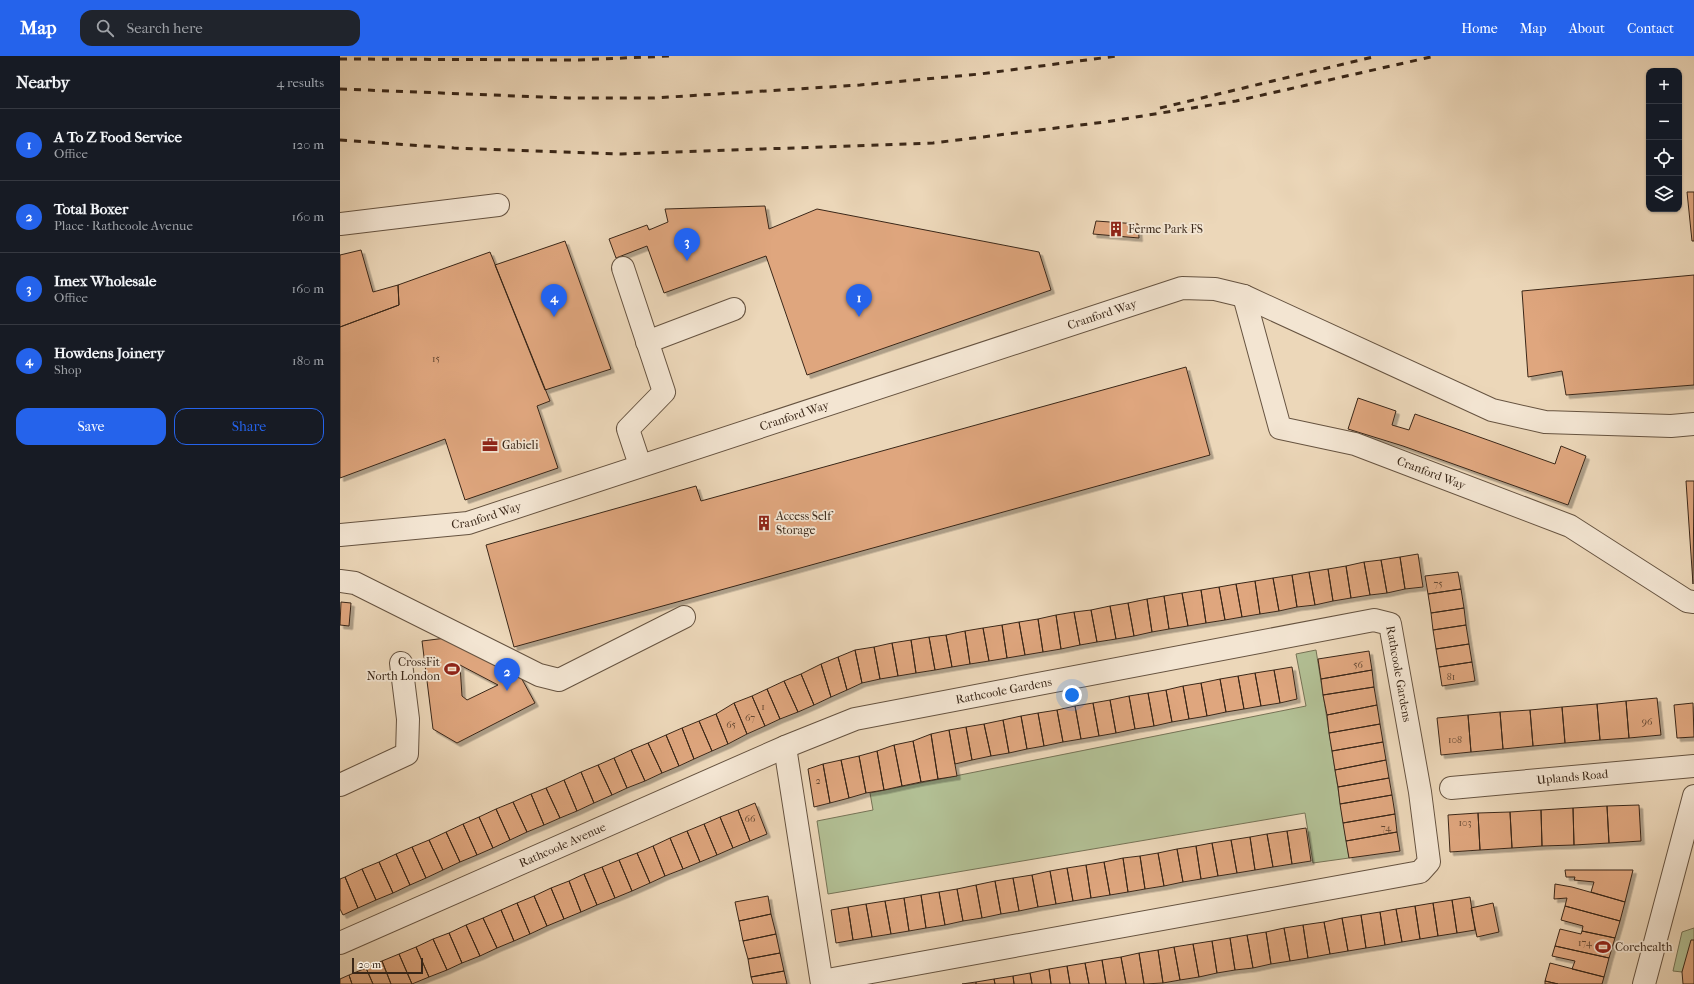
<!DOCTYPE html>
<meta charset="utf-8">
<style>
body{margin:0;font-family:"IM FELL French Canon",serif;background:#20242c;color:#f1f3f6}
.controls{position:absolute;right:12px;top:12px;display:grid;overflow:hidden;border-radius:8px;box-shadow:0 1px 3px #0004}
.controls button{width:36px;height:36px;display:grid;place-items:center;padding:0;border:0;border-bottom:1px solid #363941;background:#171b24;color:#f1f3f6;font:20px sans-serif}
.scale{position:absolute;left:12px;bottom:10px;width:71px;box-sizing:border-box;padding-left:4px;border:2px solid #3a2718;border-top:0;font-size:11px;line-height:14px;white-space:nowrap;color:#3a2718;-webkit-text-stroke:3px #f3e5d2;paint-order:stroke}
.you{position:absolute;left:732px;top:639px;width:14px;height:14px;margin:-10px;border:3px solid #fff;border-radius:50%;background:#1a73e8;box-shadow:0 0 0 6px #1a73e833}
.badge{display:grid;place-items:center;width:26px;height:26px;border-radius:50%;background:#2563eb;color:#fff;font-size:13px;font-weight:700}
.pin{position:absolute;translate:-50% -33px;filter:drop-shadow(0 1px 2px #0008)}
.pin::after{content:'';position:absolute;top:21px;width:14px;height:12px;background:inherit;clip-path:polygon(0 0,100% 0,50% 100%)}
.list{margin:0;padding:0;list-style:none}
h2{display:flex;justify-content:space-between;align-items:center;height:52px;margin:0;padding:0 16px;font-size:17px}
h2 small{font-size:13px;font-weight:400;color:#9ea1a6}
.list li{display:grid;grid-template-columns:26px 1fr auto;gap:12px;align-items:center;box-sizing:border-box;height:72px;padding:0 16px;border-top:1px solid #363941}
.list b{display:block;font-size:15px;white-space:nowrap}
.list p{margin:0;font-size:13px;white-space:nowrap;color:#9ea1a6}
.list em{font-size:13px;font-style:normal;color:#9ea1a6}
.actions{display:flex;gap:8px;padding:12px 16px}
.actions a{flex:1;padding:9px 0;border:1px solid #2563eb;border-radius:12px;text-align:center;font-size:14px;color:#2563eb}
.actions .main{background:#2563eb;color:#fff}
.icon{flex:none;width:22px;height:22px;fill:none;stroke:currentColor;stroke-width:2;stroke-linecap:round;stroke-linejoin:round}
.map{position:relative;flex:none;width:1354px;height:928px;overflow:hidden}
header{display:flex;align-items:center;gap:24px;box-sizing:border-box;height:56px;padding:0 20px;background:#2563eb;color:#fff}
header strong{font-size:19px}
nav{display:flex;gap:22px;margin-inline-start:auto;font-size:14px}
.search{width:280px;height:36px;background:#20242c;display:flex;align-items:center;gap:10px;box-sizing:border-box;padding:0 14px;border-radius:12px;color:#9ea1a6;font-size:15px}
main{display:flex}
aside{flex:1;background:#171b24}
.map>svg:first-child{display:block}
.green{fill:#b2bf94;stroke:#767356}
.building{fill:#dfa67e;stroke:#3a2718;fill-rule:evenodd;filter:url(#shadow)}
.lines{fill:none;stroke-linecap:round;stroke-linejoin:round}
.minor-casing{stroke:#665340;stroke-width:24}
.minor{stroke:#f3e5d2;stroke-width:22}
.rail{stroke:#3a2718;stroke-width:3;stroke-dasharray:7 7;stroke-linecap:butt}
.labels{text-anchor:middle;stroke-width:3.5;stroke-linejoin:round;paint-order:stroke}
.number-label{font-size:10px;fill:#634732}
.poi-label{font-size:12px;fill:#3a2718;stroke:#f3e5d2;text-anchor:start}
.street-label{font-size:12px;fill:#3a2718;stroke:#f3e5d2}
</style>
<header>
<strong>Map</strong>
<div class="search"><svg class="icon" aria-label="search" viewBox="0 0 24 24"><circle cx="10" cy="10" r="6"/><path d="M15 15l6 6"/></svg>Search here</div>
<nav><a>Home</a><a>Map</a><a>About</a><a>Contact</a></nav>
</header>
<main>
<aside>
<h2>Nearby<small>4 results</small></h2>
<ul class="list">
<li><span class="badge">1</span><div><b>A To Z Food Service</b><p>Office</p></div><em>120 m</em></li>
<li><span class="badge">2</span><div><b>Total Boxer</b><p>Place · Rathcoole Avenue</p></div><em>160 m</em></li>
<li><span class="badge">3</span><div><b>Imex Wholesale</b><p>Office</p></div><em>160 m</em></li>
<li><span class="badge">4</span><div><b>Howdens Joinery</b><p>Shop</p></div><em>180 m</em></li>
</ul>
<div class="actions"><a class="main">Save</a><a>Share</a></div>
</aside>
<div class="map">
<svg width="1354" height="928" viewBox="0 0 1354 928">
<defs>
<filter id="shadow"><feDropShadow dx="3.5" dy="3.5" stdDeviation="0" flood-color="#0004"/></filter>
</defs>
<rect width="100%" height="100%" fill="#ecd7b9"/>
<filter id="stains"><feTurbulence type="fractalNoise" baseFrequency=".005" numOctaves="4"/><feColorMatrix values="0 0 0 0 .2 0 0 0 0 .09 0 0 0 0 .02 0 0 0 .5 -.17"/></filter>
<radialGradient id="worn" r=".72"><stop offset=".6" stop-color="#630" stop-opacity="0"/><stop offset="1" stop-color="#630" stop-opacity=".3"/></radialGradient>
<!-- green -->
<path class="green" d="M976,594L1009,802L973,807L965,757L488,838L477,765L533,754L530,737L966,650L956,598Z
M1354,872V884L1342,916L1333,915L1342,876Z"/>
<!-- building -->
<path class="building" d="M1347,136H1354V185H1352Z
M425,150L429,173L477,153L699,196L711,234L467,319L426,200L324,237L307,190L276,202L269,183L307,169L309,174L328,166L325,153Z
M756,165L798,168L799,182L753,178Z
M225,185L271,313L205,334L155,209Z
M21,194L33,236L58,229L59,249L0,271V199Z
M150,196L210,345L197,350L218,412L125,444L105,383L0,422V271L59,249L58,229Z
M1354,219V329L1226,339L1222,315L1188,321L1182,235Z
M846,311L870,399L174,591L146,489L356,430L361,445Z
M1018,342L1056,355L1052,369L1069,374L1075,358L1215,408L1221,390L1246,400L1228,449L1063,390L1008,373Z
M1346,425H1354L1353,528Z
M1078,498L1083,531L1065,533L1060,501Z
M1060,501L1065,533L1047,537L1041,504Z
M1041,504L1047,537L1030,539L1024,506Z
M1024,506L1030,539L1011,542L1006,510Z
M1006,510L1011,542L993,545L988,513Z
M988,513L993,545L975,549L969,516Z
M969,516L975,549L957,551L952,519Z
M1118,516L1121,533L1088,538L1085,520Z
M952,519L957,551L939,555L933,522Z
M933,522L939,555L920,558L915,525Z
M915,525L920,558L902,561L896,528Z
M896,528L902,561L885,564L879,531Z
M879,531L885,564L866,567L861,534Z
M1121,533L1124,552L1091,557L1088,538Z
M861,534L866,567L848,570L842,537Z
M842,537L848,570L829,573L824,540Z
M824,540L829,573L812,576L807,543Z
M807,543L812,576L794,580L788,547Z
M1,546L11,547L9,570L0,569Z
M788,547L794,580L776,583L770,550Z
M770,550L776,583L757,586L751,554Z
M1124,552L1126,569L1093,574L1091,557Z
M751,554L757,586L740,589L734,556Z
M734,556L740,589L721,593L716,559Z
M716,559L721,593L703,596L698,563Z
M698,563L703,596L685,599L679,566Z
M679,566L685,599L667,602L662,569Z
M662,569L667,602L649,605L643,572Z
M1126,569L1129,588L1096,593L1093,574Z
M643,572L649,605L630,608L625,575Z
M625,575L630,608L612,611L606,579Z
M606,579L612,611L595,614L589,581Z
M114,581L178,616L195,647L117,687L93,673L82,585ZM120,609L158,629L127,644L122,640Z
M589,581L595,614L576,617L571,584Z
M571,584L576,617L558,620L552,587Z
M552,587L558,620L540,623L534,591Z
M1129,588L1132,606L1099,611L1096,593Z
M534,591L540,623L522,627L515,594Z
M515,594L522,627L507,634L498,601Z
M1029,595L1032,614L981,623L978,603Z
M498,601L507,634L491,641L481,608Z
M1132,606L1135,625L1102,630L1099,611Z
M481,608L491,641L474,649L461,618Z
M952,611L957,643L940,647L934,614Z
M934,614L940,647L921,650L915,617Z
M1032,614L1034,631L983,639L981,623Z
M915,617L921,650L904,653L898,620Z
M461,618L474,649L458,656L444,625Z
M898,620L904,653L886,656L880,623Z
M880,623L886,656L867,660L861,627Z
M444,625L458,656L440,663L427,633Z
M861,627L867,660L849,663L843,630Z
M843,630L849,663L832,666L826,634Z
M1034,631L1037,649L987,659L983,639Z
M427,633L440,663L425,670L412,640Z
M826,634L832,666L814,670L808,637Z
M808,637L814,670L795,673L789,640Z
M412,640L425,670L407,678L394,647Z
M789,640L795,673L776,677L770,644Z
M1317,642L1321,679L1289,682L1286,645Z
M770,644L776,677L759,680L753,647Z
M1286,645L1289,682L1260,684L1257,648Z
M394,647L407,678L388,688L376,658Z
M753,647L759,680L741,683L735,650Z
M1353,647L1354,681L1337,682L1334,649Z
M1257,648L1260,684L1225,687L1222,651Z
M1037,649L1040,668L989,677L987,659Z
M735,650L741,683L723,686L717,654Z
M1222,651L1225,687L1193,690L1190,654Z
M717,654L723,686L704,690L698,657Z
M1190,654L1193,690L1163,693L1160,656Z
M1160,656L1163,693L1131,696L1128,659Z
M698,657L704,690L687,693L681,660Z
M376,658L388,688L372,695L359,665Z
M1128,659L1131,696L1101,699L1097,662Z
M681,660L687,693L669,697L663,664Z
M663,664L669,697L651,700L644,668Z
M359,665L372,695L354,703L342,672Z
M644,668L651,700L632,704L626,671Z
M1040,668L1043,686L992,695L989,677Z
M626,671L632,704L615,708L609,674Z
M342,672L354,703L339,710L326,679Z
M609,674L617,720L598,723L591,678Z
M591,678L598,723L581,726L573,685Z
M326,679L339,710L322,717L308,687Z
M573,685L581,726L562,730L554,689Z
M1043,686L1046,704L995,714L992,695Z
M308,687L322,717L305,725L291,694Z
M554,689L562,730L544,734L537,695Z
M291,694L305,725L287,732L274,702Z
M537,695L544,734L526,737L519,700Z
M519,700L526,737L509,742L501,704Z
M274,702L287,732L272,739L258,709Z
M501,704L509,742L490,747L483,708Z
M1046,704L1049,722L998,731L995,714Z
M483,708L490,747L474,751L468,713Z
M258,709L272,739L254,747L241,716Z
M241,716L254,747L237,755L224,724Z
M1049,722L1052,739L1000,748L998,731Z
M224,724L237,755L220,762L206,732Z
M206,732L220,762L204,769L191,738Z
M191,738L204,769L187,776L173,746Z
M1052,739L1055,758L1003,767L1000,748Z
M173,746L187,776L170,784L156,753Z
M415,747L427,778L410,785L398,754Z
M1299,749L1301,785L1269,787L1267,750Z
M1267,750L1269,787L1234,789L1233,752Z
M1233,752L1234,789L1202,790L1201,754Z
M156,753L170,784L153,792L139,761Z
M398,754L410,785L393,792L380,761Z
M1201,754L1202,790L1172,792L1170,756Z
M1170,756L1172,792L1140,794L1138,757Z
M1138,757L1140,794L1110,796L1108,759Z
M1055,758L1057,776L1006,785L1003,767Z
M139,761L153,792L137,799L123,768Z
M380,761L393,792L377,799L364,768Z
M123,768L137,799L120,806L106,776Z
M364,768L377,799L360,806L347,775Z
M966,772L971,805L952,808L947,775Z
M347,775L360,806L343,813L330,782Z
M947,775L952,808L933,811L927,778Z
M106,776L120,806L103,814L89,784Z
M1057,776L1060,795L1009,802L1006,785Z
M927,778L933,811L915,814L910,781Z
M910,781L915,814L897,817L891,784Z
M330,782L343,813L325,820L313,790Z
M89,784L103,814L86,822L72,791Z
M891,784L897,817L878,820L872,787Z
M872,787L878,820L861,823L856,790Z
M313,790L325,820L310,827L297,797Z
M856,790L861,823L843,826L837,793Z
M72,791L86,822L70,829L56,798Z
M837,793L843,826L824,830L818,797Z
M297,797L310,827L292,835L279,804Z
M818,797L824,830L805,833L800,800Z
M56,798L70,829L53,837L39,806Z
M800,800L805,833L788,836L783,802Z
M783,802L788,836L770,839L764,806Z
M279,804L292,835L275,842L262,811Z
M39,806L53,837L36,844L22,813Z
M764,806L770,839L751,842L746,809Z
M746,809L751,842L733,845L727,812Z
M262,811L275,842L257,849L244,818Z
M727,812L733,845L716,848L710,815Z
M22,813L36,844L18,852L5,821Z
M1225,814H1293L1285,846L1251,836L1254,826L1234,824L1235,821H1226Z
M710,815L716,848L698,851L692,819Z
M244,818L257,849L241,856L229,825Z
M692,819L698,851L679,855L673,822Z
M5,821L18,852L3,859L0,853V823Z
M673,822L679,855L661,858L655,825Z
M229,825L241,856L224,863L211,832Z
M655,825L661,858L642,862L636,829Z
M1215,828L1232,831L1285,846L1280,865L1225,850L1227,842L1214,843Z
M636,829L642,862L623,865L617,833Z
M211,832L224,863L207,870L194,840Z
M617,833L623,865L605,869L599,836Z
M599,836L605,869L586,872L581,839Z
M581,839L586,872L569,875L564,842Z
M194,840L207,870L190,878L177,847Z
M428,840L431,858L399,865L395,846Z
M1130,841L1135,874L1117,877L1112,844Z
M564,842L569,875L551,878L545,845Z
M1112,844L1117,877L1098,880L1093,847Z
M545,845L551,878L532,881L526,848Z
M177,847L190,878L174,885L161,854Z
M1093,847L1098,880L1080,883L1075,850Z
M1153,847L1159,876L1137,881L1131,852Z
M526,848L532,881L513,884L508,851Z
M1075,850L1080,883L1062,886L1056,853Z
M1225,850L1280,865L1275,882L1242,875L1243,870L1221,864Z
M508,851L513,884L496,887L491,854Z
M1056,853L1062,886L1045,889L1040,856Z
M161,854L174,885L157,892L143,862Z
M1040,856L1045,889L1026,892L1021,859Z
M431,858L436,878L403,885L399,865Z
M1021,859L1026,892L1008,895L1002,862Z
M143,862L157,892L140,900L126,869Z
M1002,862L1008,895L990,898L984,866Z
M984,866L990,898L968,902L963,869Z
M126,869L140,900L122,907L109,877Z
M963,869L968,902L950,905L944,872Z
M944,872L950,905L931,908L926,876Z
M1220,873L1241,878L1242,875L1275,882L1269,902L1215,890Z
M926,876L931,908L913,912L907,879Z
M109,877L122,907L107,914L93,883Z
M436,878L440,897L408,903L403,885Z
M907,879L913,912L895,914L890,882Z
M890,882L895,914L877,917L872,885Z
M93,883L107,914L89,921L76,891Z
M1351,884H1354V928H1343L1342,916Z
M872,885L877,917L859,921L853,888Z
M853,888L859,921L840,924L834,891Z
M1215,890L1269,902L1264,921L1232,913L1235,905L1212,900Z
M76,891L89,921L72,928L59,898Z
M834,891L840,924L823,927L818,894Z
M818,894L823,927L804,928L799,897Z
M440,897L444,915L411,921L408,903Z
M799,897L804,928H786L781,901Z
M59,898L72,928H51L42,905Z
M781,901L786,928H766L762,904Z
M762,904L766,928H749L745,907Z
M42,905L51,928H33L26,912Z
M745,907L749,928H730L727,910Z
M1210,907L1264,921L1262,928H1218L1205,925Z
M727,910L730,928H711L709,913Z
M26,912L33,928H12L9,919Z
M709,913L711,928H692L690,917Z
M444,915L447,928H413L411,921Z
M690,917L692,928H674L673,920Z
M9,919L12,928H0V923Z
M673,920L674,928H655L654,923Z
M654,923L655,928H636V926Z
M1205,925L1218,928H1205Z
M636,926V928H622Z"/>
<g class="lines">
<defs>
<g id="minor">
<path d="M0,168L158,149"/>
<path d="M283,212L324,336L288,373L300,409"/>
<path id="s1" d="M904,240L940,372L1015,388L1230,470L1347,545L1354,546"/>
<path d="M307,286L394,253"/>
<path id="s2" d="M0,479L128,467L842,232L875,233L904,240L1152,354L1205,366L1331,370L1354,368"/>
<path d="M0,525L15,527L199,619L219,624L344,561"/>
<path d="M445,691L482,928"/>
<path d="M0,729L67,698L68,663L61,607"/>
<path id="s3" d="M1111,732L1354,710"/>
<path id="s4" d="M0,887L445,691L515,663L1034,564L1050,568L1080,736L1089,806L1080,816L482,925"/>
<path d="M1304,928L1354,740"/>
</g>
</defs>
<!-- minor casing -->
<use href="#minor" class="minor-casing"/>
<!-- minor -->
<use href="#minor" class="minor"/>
<!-- rail -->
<path class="rail" d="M0,3L237,4L330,0
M0,33L228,42H314L520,29L640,18L777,0
M820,52L1037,0
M0,84L114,92L281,98L593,87L765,66L896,45L1095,0"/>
</g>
<!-- icons -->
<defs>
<symbol id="building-bare" viewBox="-9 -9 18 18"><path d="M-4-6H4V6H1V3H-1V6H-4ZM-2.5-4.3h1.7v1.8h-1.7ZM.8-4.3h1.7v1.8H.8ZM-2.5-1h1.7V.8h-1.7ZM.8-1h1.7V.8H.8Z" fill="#8f2418" stroke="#f3e5d2" stroke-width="2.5" paint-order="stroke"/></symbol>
<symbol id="office-bare" viewBox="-9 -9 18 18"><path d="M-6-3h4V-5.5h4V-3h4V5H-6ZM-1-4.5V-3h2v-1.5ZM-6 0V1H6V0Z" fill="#8f2418" stroke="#f3e5d2" stroke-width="2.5" paint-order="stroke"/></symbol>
<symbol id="stadium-bare" viewBox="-9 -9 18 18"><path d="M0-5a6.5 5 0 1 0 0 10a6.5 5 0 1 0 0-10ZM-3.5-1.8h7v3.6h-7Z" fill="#8f2418" stroke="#f3e5d2" stroke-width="2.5" paint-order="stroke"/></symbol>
</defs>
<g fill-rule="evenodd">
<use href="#building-bare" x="765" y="162" width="22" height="22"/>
<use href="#office-bare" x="139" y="378" width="22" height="22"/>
<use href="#building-bare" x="413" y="456" width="22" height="22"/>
<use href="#stadium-bare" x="101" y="602" width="22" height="22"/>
<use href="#stadium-bare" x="1252" y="880" width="22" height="22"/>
</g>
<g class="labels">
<!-- number labels -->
<g class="number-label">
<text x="96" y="306">15</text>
<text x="1098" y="531">75</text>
<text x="1018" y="612">56</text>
<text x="1111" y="624">81</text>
<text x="423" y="654">1</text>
<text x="410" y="665">67</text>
<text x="1307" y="669">96</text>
<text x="391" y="672">65</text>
<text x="1115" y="687">108</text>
<text x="478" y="728">2</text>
<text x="410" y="766">66</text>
<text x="1125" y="770">103</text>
<text x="1046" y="775">74</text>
<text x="1245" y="890">174</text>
</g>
<!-- poi labels -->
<g class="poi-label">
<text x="788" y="177">Ferme Park FS</text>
<text x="162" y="393">Gabieli</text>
<text x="436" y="464">Access Self<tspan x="436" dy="14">Storage</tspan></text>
<text x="100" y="610" text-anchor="end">CrossFit<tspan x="100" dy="14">North London</tspan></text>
<text x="1275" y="895">Corehealth</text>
</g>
<!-- street labels -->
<g class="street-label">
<text dy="4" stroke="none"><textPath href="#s2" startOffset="796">Cranford Way</textPath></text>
<text dy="4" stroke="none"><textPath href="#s2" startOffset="472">Cranford Way</textPath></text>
<text dy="4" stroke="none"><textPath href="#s1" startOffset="295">Cranford Way</textPath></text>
<text dy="4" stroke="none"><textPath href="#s2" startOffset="148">Cranford Way</textPath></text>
<text dy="4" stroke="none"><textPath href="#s4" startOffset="1157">Rathcoole Gardens</textPath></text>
<text dy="4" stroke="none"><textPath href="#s4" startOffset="713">Rathcoole Gardens</textPath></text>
<text dy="4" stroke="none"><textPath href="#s3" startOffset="122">Uplands Road</textPath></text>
<text dy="4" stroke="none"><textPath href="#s4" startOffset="243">Rathcoole Avenue</textPath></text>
</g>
</g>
<rect width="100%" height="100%" filter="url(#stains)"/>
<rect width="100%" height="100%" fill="url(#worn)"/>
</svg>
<div class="controls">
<button>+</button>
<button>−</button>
<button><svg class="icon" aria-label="locate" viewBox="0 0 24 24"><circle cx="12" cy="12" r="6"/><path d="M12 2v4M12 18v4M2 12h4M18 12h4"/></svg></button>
<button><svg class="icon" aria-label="layers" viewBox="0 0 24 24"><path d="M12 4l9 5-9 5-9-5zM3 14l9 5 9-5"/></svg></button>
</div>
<div class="scale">20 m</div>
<div class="you"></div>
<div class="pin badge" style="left:519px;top:261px">1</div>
<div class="pin badge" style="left:167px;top:635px">2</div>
<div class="pin badge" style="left:347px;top:205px">3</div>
<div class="pin badge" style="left:214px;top:261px">4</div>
</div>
</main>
